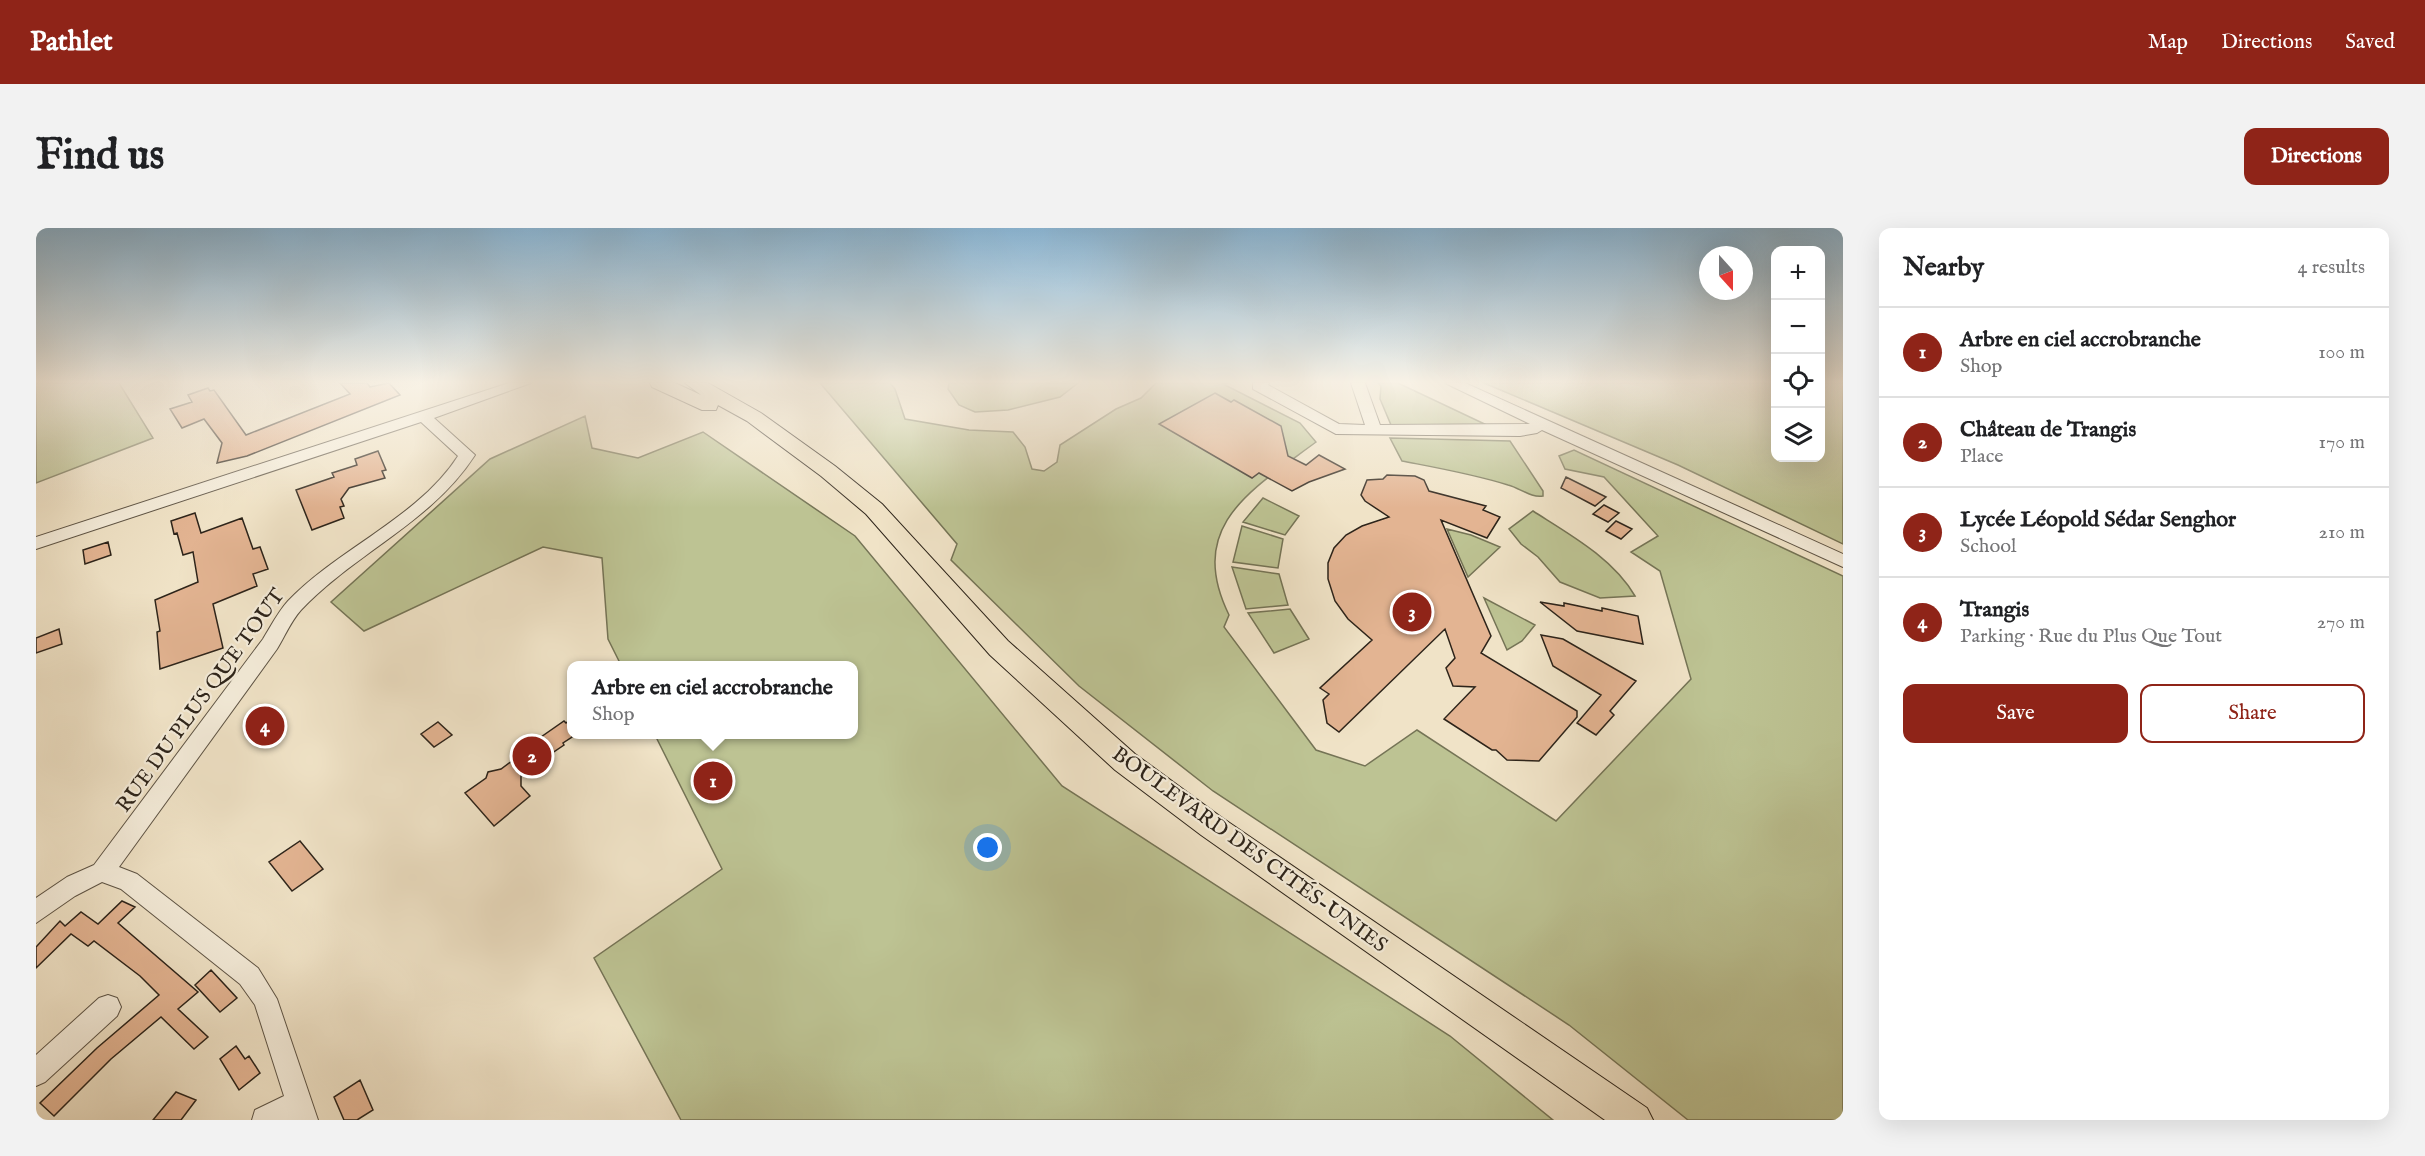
<!DOCTYPE html>
<meta charset="utf-8">
<style>
body{margin:0;font-family:"IM FELL English",serif;background:#f2f2f2;color:#202124}
.controls{position:absolute;right:18px;top:18px;display:grid;overflow:hidden;border-radius:12px;box-shadow:0 6px 24px #0002}
.controls button{width:54px;height:54px;display:grid;place-items:center;padding:0;border:0;border-bottom:2px solid #e0e0e0;background:#fff;color:#202124;font:30px sans-serif}
.compass{position:absolute;left:1663px;top:18px;width:54px;height:54px;border-radius:50%;background:#fff;box-shadow:0 6px 24px #0002;rotate:159deg}
.you{position:absolute;left:952px;top:620px;width:21px;height:21px;margin:-15px;border:4px solid #fff;border-radius:50%;background:#1a73e8;box-shadow:0 0 0 9px #1a73e833}
.badge{display:grid;place-items:center;width:39px;height:39px;border-radius:50%;background:#8f2418;color:#fff;font-size:20px;font-weight:700}
.pin{position:absolute;translate:-50% -50%;border:3px solid #fff;box-shadow:0 2px 6px #0006}
.popup{position:absolute;left:531px;top:433px;width:291px;height:78px;box-sizing:border-box;display:grid;place-content:center;border-radius:12px;background:#fff;filter:drop-shadow(0 2px 4px #0005);font-size:20px;white-space:nowrap;color:#757577}
.popup b{font-size:22px;color:#202124}
.popup::after{content:'';position:absolute;left:50%;top:100%;margin-left:-12px;border:12px solid transparent;border-top-color:#fff}
.list{margin:0;padding:0;list-style:none}
h2{display:flex;justify-content:space-between;align-items:center;height:78px;margin:0;padding:0 24px;font-size:26px}
h2 small{font-size:20px;font-weight:400;color:#757577}
.list li{display:grid;grid-template-columns:39px 1fr auto;gap:18px;align-items:center;box-sizing:border-box;height:90px;padding:0 24px;border-top:2px solid #e0e0e0}
.list b{display:block;font-size:22px;white-space:nowrap}
.list p{margin:0;font-size:20px;white-space:nowrap;color:#757577}
.list em{font-size:20px;font-style:normal;color:#757577}
.actions{display:flex;gap:12px;padding:18px 24px}
.actions a{flex:1;padding:14px 0;border:2px solid #8f2418;border-radius:12px;text-align:center;font-size:21px;color:#8f2418}
.actions .main{background:#8f2418;color:#fff}
.icon{flex:none;width:33px;height:33px;fill:none;stroke:currentColor;stroke-width:2;stroke-linecap:round;stroke-linejoin:round}
.map{position:relative;flex:none;width:1807px;height:892px;overflow:hidden;border-radius:12px}
header{display:flex;align-items:center;gap:36px;box-sizing:border-box;height:84px;padding:0 30px;background:#8f2418;color:#fff}
header strong{font-size:28px}
nav{display:flex;gap:33px;margin-inline-start:auto;font-size:21px}
.intro{display:flex;align-items:center;justify-content:space-between;box-sizing:border-box;height:144px;padding:0 36px}
h1{margin:0;font-size:42px}
.button{padding:15px 27px;border-radius:12px;background:#8f2418;color:#fff;font-size:21px;font-weight:700}
main{display:flex;gap:36px;padding:0 36px}
aside{flex:1;background:#fff;border-radius:12px;box-shadow:0 6px 24px #0002}
.map>svg:first-child{display:block}
.green{fill:#bdc393;stroke:#757456;stroke-width:1.5}
.building{fill:#e3b492;stroke:#2d241a;stroke-width:1.5}
.lines{fill:none;stroke-linecap:round;stroke-linejoin:round}
.minor-casing{stroke:#5e5445;stroke-width:2}
.major-casing{stroke:#2d241a;stroke-width:2}
.minor{fill:#f5eddb;fill-rule:evenodd}
.major{fill:#f0e3c7;fill-rule:evenodd}
.labels{text-anchor:middle;stroke-width:4.5;stroke-linejoin:round;paint-order:stroke}
.street-label{font-size:21px;fill:#2d241a;stroke:#f5eddb}
</style>
<header>
<strong>Pathlet</strong>
<nav><a>Map</a><a>Directions</a><a>Saved</a></nav>
</header>
<div class="intro"><h1>Find us</h1><a class="button">Directions</a></div>
<main>
<div class="map">
<svg width="1807" height="892" viewBox="0 0 1807 892">
<rect width="100%" height="100%" fill="#f0e3c7"/>
<filter id="stains"><feTurbulence type="fractalNoise" baseFrequency=".00333" numOctaves="4"/><feColorMatrix values="0 0 0 0 .2 0 0 0 0 .09 0 0 0 0 .02 0 0 0 .5 -.17"/></filter>
<radialGradient id="worn" r=".72"><stop offset=".6" stop-color="#630" stop-opacity="0"/><stop offset="1" stop-color="#630" stop-opacity=".3"/></radialGradient>
<!-- green -->
<path class="green" d="M0,155H83L117,210L0,255Z
M784,155H854L859,161L869,191L933,202L977,204L989,219L996,241L1008,243L1021,234L1024,217L1080,181L1105,170L1120,155H1191L1189,157L1264,195L1280,214C1217,261 1149,297 1193,387L1188,399L1280,522L1329,538L1381,502L1520,593L1655,451L1624,343L1595,324L1622,308L1568,249L1529,241L1523,228L1538,222L1807,348V892H1652L1533,797L1177,563L1043,458L915,332L921,316Z
M913,155H1042L1024,169L972,182L939,184L923,177L912,161Z
M1342,155H1362L1457,200L1355,197L1344,171L1345,158Z
M1448,155H1739L1740,230H1784L1785,155H1807V316L1642,237Z
M549,188L556,220L602,230L667,204L819,308L1026,558L1414,808L1517,892H645L558,730L686,641L619,507L818,506V438L585,437L572,411L566,330L507,319L328,403L295,374L454,231Z
M1354,210L1474,213L1507,263V268C1495,270 1484,260 1472,257C1437,246 1402,240 1366,233Z
M1227,270L1263,288L1249,307L1207,294Z
M1497,283C1533,306 1577,330 1599,368L1564,370L1524,354L1502,329L1485,316L1473,301Z
M1206,298L1247,311L1242,340L1197,334Z
M1411,301L1435,307L1464,319L1432,349Z
M1196,339L1243,346L1252,377L1210,381Z
M1448,370L1499,397L1486,413L1471,422Z
M1254,381L1273,411L1238,425L1212,385Z"/>
<!-- building -->
<path class="building" d="M304,155H331L334,159L353,155L364,167L211,228L181,235L186,215L168,191L146,200L134,181L156,174L152,167L172,160L174,163L178,162L210,207L314,166Z
M1179,165L1195,174L1198,172L1245,198L1252,228L1270,237L1283,227L1309,241L1273,254L1256,263L1223,245L1216,250L1123,196Z
M342,223L350,242L346,243L349,250L313,260L305,271L308,278L304,279L308,290L276,302L260,262L298,249L296,245L321,237L319,231Z
M1351,247L1379,248L1388,252L1393,263L1450,278L1447,282L1464,289L1451,310L1405,292L1455,408L1445,425L1541,483V489L1503,533L1471,532L1460,522H1456L1408,491L1439,459L1417,458L1410,440L1419,430L1409,401L1303,504L1291,495L1287,472L1293,466L1284,460L1336,412L1312,391L1299,373L1292,351V335L1298,320L1310,307L1326,298L1353,289L1329,273L1325,267L1331,252L1347,251Z
M1530,249L1570,269L1559,278L1525,260Z
M1568,277L1583,285L1572,294L1557,286Z
M159,285L165,305L206,290L217,321L224,319L232,341L217,346L221,358L177,376L187,420L124,441L121,404L124,403L119,372L162,354L157,324L147,327L141,305L138,306L135,293Z
M1580,293L1596,301L1585,311L1570,303Z
M72,314L75,327L49,336L47,322Z
M1504,374L1528,378V375L1566,383V380L1602,388L1607,416L1541,403Z
M23,401L26,416L0,425V410Z
M1505,407L1527,411L1600,453L1574,483L1578,487L1560,507L1541,495L1565,467L1517,438Z
M536,490V509L527,515L528,517L485,546V558L494,568L458,598L429,565L450,550L452,544L465,541L484,527L482,525L528,493L530,495Z
M402,494L416,507L398,519L385,506Z
M264,613L287,641L256,663L233,634Z
M86,673L99,679L82,695L162,764L142,781L172,809L158,821L125,789L75,831L18,888L4,875L61,820L123,767L104,748L58,713L52,718L35,706L0,740V719L24,693L29,698L45,684L62,696Z
M175,742L201,770L184,784L159,757Z
M200,818L209,831L213,828L224,845L203,862L184,831Z
M324,852L337,882L321,892H308L298,869Z
M140,864L160,872L145,892H117Z"/>
<g class="lines">
<defs>
<path id="minor" d="M473,155H495L398,190L439,227C396,294 319,325 265,382C255,393 249,408 241,421L83,639L101,646L222,740L241,771L282,892H216L219,882L248,868L219,777L204,756L85,661L66,654L39,668L0,695V670L31,649L58,637L227,411C235,398 242,384 252,373C303,320 383,289 422,228L385,194L0,321V309Z
M1217,155H1233L1232,157L1303,196L1329,197L1315,155H1329L1344,197L1494,196L1409,155H1429L1807,326V339L1506,202L1501,205L1484,208L1300,206L1217,161Z
M72,767L81,770L85,779L81,788L9,854L0,858V827L63,770Z"/>
<path id="major" d="M614,155H639L665,167L649,155H672L725,185L799,238L846,276L972,413L1099,526L1185,589L1611,880L1617,892H1569L1165,607L1079,542L954,427L830,286L785,248L711,193L682,177L680,182H666L616,159Z"/>
</defs>
<!-- minor casing -->
<use href="#minor" class="minor-casing"/>
<!-- major casing -->
<use href="#major" class="major-casing"/>
<!-- minor -->
<use href="#minor" class="minor"/>
<!-- major -->
<use href="#major" class="major"/>
</g>
<!-- sky -->
<linearGradient id="sky" x2="0" y2="1"><stop stop-color="#8ab7d7"/><stop offset="0.55" stop-color="#f8f2e6"/><stop offset="1" stop-color="#f8f2e6" stop-opacity="0"/></linearGradient>
<rect width="1807" height="280" fill="url(#sky)"/>
<g class="labels">
<!-- street labels -->
<g class="street-label">
<text transform="translate(164 472) rotate(-54)" y="7">RUE DU PLUS QUE TOUT</text>
<text transform="translate(1214 621) rotate(36)" y="7">BOULEVARD DES CITÉS-UNIES</text>
</g>
</g>
<rect width="100%" height="100%" filter="url(#stains)"/>
<rect width="100%" height="100%" fill="url(#worn)"/>
</svg>
<div class="controls">
<button>+</button>
<button>−</button>
<button><svg class="icon" aria-label="locate" viewBox="0 0 24 24"><circle cx="12" cy="12" r="6"/><path d="M12 2v4M12 18v4M2 12h4M18 12h4"/></svg></button>
<button><svg class="icon" aria-label="layers" viewBox="0 0 24 24"><path d="M12 4l9 5-9 5-9-5zM3 14l9 5 9-5"/></svg></button>
</div>
<svg class="compass" viewBox="-18 -18 36 36"><path d="M0-13l5 13h-10z" fill="#e53935"/><path d="M0 13l5-13h-10z" fill="#757577"/></svg>
<div class="you"></div>
<div class="pin badge" style="left:677px;top:553px">1</div>
<div class="popup"><b>Arbre en ciel accrobranche</b>Shop</div>
<div class="pin badge" style="left:496px;top:528px">2</div>
<div class="pin badge" style="left:1376px;top:384px">3</div>
<div class="pin badge" style="left:229px;top:498px">4</div>
</div>
<aside>
<h2>Nearby<small>4 results</small></h2>
<ul class="list">
<li><span class="badge">1</span><div><b>Arbre en ciel accrobranche</b><p>Shop</p></div><em>100 m</em></li>
<li><span class="badge">2</span><div><b>Château de Trangis</b><p>Place</p></div><em>170 m</em></li>
<li><span class="badge">3</span><div><b>Lycée Léopold Sédar Senghor</b><p>School</p></div><em>210 m</em></li>
<li><span class="badge">4</span><div><b>Trangis</b><p>Parking · Rue du Plus Que Tout</p></div><em>270 m</em></li>
</ul>
<div class="actions"><a class="main">Save</a><a>Share</a></div>
</aside>
</main>
